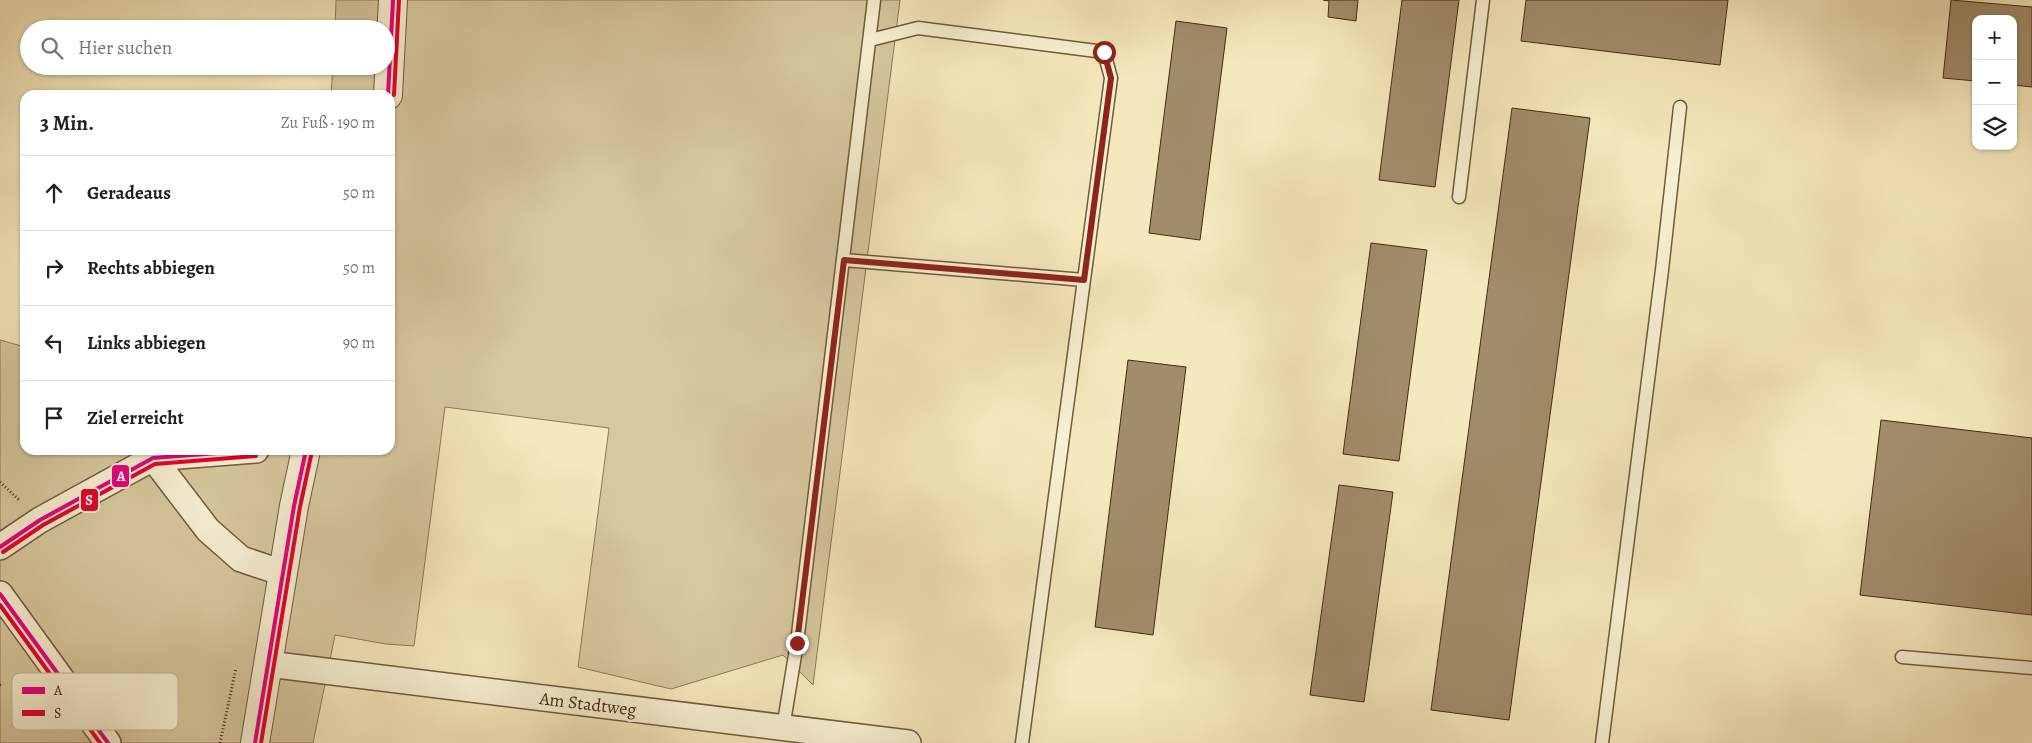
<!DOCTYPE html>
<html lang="de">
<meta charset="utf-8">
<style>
body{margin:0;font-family:Alegreya,serif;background:#f2f2f2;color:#202124}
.controls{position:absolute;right:15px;top:15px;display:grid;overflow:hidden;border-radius:10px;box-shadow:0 1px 4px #0004}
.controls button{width:45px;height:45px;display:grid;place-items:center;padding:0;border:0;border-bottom:1px solid #e0e0e0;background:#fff;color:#202124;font:25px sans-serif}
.stop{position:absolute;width:15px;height:15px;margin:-11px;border:4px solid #8f2418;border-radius:50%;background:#fff}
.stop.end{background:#8f2418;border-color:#fff;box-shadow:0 1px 5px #0008}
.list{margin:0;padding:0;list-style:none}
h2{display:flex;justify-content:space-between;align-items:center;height:65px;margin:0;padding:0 20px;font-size:21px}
h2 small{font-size:16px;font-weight:400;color:#757577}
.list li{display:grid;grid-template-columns:32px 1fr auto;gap:15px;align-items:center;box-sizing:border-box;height:75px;padding:0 20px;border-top:1px solid #e0e0e0}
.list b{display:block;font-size:19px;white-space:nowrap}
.list em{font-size:16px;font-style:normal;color:#757577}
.icon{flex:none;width:28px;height:28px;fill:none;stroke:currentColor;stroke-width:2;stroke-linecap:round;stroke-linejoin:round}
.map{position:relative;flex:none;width:2032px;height:743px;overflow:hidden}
.search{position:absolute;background:#fff;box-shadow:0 1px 4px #0004;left:20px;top:20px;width:375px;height:55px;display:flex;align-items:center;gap:12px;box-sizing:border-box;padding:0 18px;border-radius:28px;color:#757577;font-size:19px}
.panel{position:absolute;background:#fff;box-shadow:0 1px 4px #0004;left:20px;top:90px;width:375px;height:365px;border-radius:15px}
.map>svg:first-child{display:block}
.green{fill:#d7c89f;stroke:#8e7958}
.building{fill:#a18d6a;stroke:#452a12}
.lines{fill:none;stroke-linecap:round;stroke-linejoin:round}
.service-casing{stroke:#715a3c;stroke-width:15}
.minor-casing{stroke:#715a3c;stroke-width:28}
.tertiary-casing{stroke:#715a3c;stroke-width:30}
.path{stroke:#452a12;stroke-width:3;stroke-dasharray:1 2.5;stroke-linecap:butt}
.service{stroke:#f8f0d3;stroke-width:12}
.minor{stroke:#f8f0d3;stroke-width:25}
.tertiary{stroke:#f8f0d3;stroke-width:28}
.bus-1-casing{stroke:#f8f0d3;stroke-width:8}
.bus-2-casing{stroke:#f8f0d3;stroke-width:8}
.bus-1{stroke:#e5007d;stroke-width:4}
.bus-2{stroke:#e4002b;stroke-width:4}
.route{stroke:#8f2418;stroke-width:6}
.labels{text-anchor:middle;stroke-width:5;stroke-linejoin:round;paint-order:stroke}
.street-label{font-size:18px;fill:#452a12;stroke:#f8f0d3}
.key{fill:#f8f0d3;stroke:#c2b599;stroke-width:1}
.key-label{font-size:14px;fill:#452a12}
.line-badge{stroke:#f8f0d3;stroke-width:2}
.badge-label{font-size:14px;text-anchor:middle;font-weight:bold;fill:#fff}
</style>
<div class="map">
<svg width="2032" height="743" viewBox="0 0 2032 743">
<rect width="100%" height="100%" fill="#f5e8bc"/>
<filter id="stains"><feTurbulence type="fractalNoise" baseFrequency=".004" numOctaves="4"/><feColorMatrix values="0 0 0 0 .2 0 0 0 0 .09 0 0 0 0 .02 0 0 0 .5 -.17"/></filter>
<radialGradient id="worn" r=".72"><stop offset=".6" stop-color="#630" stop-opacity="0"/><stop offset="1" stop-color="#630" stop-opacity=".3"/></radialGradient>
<!-- green -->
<path class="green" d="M336,0H900L813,685L783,655L671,689L578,667L609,428L445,407L414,646L386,644L335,635L313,743H0V340L25,347V450H390V95H331L333,66H386V29H335Z"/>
<!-- building -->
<path class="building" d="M1323,0H1358L1356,21L1328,17L1329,1Z
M1402,0H1459L1435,187L1379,180Z
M1526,0H1728L1720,65L1521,41Z
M1951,0L2032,7V87L2013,85V19H1976V81L1943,78Z
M1176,21L1227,28L1200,240L1149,233Z
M1512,108L1590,118L1509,720L1431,710Z
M1371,243L1427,250L1399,461L1343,454Z
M1128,360L1186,367L1153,635L1095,627Z
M1881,420L2032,438V615L1860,595Z
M1339,485L1393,492L1364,702L1310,695Z"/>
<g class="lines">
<defs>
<path id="service" d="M870,40L918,28L1104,52L1111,78L1022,743
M1459,197L1483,0
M844,260L1084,280
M1902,657L2032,668
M783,728L797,643L874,0
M1602,743L1662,270L1680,107"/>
<path id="minor" d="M153,458L208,530L241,559L283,573
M0,547L40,520L153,458L256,450
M0,594L108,743
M268,664L908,743"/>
<path id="tertiary" d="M388,95L393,0
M255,743L294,506L306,450"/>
</defs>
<!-- service casing -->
<use href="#service" class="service-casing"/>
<!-- minor casing -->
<use href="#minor" class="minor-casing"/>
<!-- tertiary casing -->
<use href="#tertiary" class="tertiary-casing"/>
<!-- path -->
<path class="path" d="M0,482L20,501
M0,685L3,683
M220,743L236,668"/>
<!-- service -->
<use href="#service" class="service"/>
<!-- minor -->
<use href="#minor" class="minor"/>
<!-- tertiary -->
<use href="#tertiary" class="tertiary"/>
<defs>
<path id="bus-1" d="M388,95L393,0
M0,547L40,520L153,458L256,450
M0,594L108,743
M255,743L294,506L306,450"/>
<path id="bus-2" d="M394,95L399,0
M3,552L43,525L155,464L256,456
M0,605L100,743
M261,743L300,507L312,451"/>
</defs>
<!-- bus-1 casing -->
<use href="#bus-1" class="bus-1-casing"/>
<!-- bus-2 casing -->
<use href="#bus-2" class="bus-2-casing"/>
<!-- bus-1 -->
<use href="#bus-1" class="bus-1"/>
<!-- bus-2 -->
<use href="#bus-2" class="bus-2"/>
</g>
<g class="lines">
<!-- route -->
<path class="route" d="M797,643L844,260L1084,280L1111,78L1104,52"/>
</g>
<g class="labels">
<!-- street labels -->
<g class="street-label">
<text transform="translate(588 704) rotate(7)" y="6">Am Stadtweg</text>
</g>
</g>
<!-- legend -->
<rect x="12" y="673" width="166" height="57" rx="8" class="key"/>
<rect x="22" y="687" width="23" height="7" fill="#e5007d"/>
<rect x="22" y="710" width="23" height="6" fill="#e4002b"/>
<g class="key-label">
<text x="54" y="695">A</text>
<text x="54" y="718">S</text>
</g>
<g class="line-badge">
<rect x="111" y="464" width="19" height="24" rx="5" fill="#e5007d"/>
<rect x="80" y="488" width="19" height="24" rx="5" fill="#e4002b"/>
</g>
<g class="badge-label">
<text x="121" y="481">A</text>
<text x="89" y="505">S</text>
</g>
<rect width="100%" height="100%" filter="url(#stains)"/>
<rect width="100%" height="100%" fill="url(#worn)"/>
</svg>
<div class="controls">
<button>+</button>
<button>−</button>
<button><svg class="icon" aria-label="layers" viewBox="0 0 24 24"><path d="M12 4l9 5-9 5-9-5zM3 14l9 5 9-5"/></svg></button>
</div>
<div class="stop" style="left:1104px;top:52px"></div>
<div class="stop end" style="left:797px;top:643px"></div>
<div class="search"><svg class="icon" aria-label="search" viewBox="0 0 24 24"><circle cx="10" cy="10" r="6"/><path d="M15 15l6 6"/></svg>Hier suchen</div>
<section class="panel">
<h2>3 Min.<small>Zu Fuß · 190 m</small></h2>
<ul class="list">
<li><svg class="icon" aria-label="ahead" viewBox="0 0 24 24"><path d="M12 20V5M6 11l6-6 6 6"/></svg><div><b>Geradeaus</b></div><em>50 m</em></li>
<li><svg class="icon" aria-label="right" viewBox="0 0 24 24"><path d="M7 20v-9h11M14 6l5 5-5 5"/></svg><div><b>Rechts abbiegen</b></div><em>50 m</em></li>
<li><svg class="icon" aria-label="left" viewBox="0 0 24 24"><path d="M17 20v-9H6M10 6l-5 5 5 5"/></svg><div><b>Links abbiegen</b></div><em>90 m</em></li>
<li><svg class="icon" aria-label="arrive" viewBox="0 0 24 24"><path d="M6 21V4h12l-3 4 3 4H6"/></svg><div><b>Ziel erreicht</b></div></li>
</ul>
</section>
</div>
